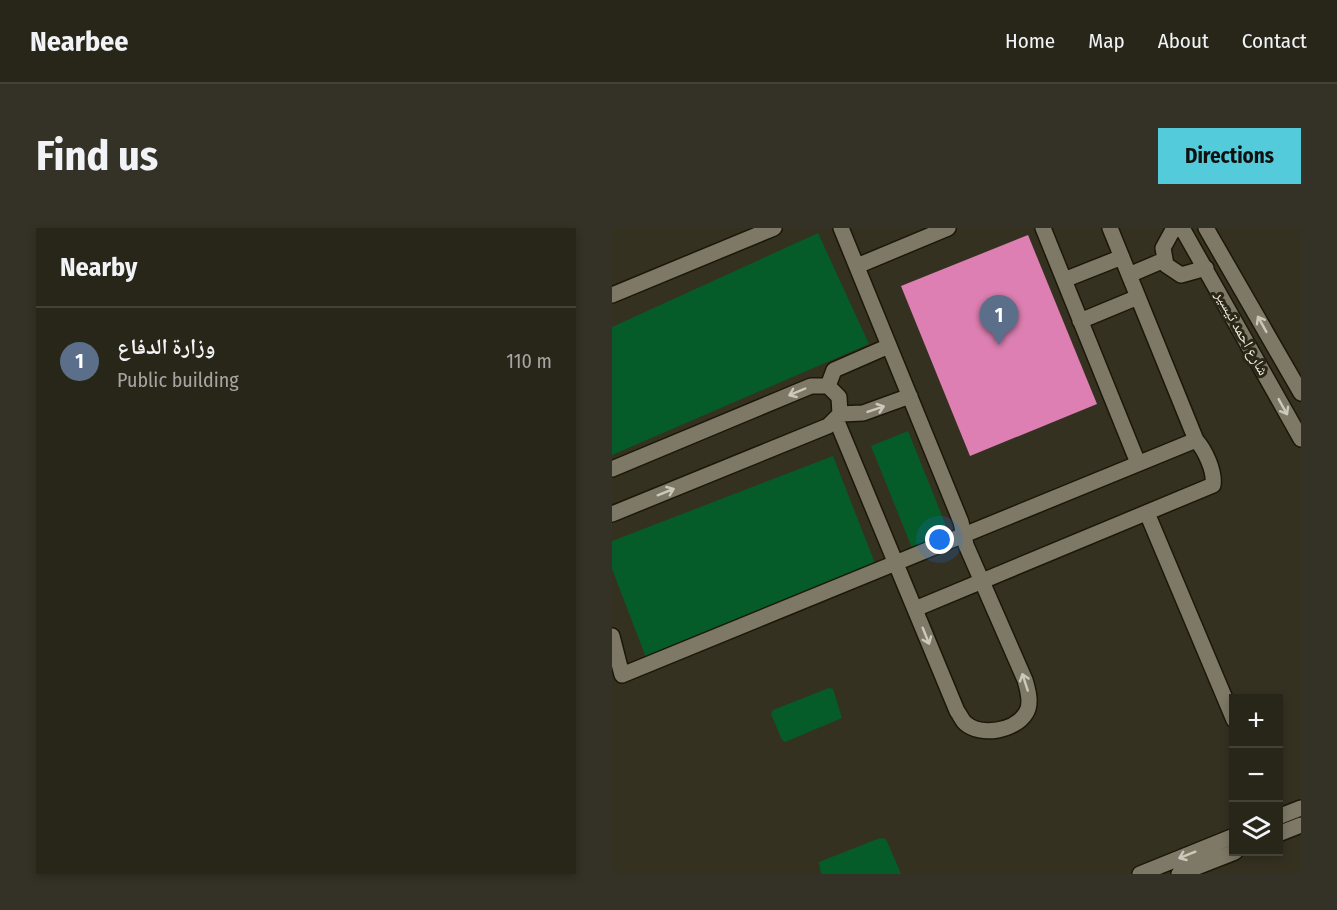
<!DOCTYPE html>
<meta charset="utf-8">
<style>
body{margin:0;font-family:"Fira Sans Condensed","Noto Naskh Arabic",sans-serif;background:#343126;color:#f1f3f6}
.controls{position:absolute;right:18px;bottom:18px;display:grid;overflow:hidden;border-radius:0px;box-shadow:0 3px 9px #0003}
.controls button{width:54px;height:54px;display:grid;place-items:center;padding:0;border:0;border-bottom:2px solid #444238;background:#282519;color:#f1f3f6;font:30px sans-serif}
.you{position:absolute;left:328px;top:312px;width:21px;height:21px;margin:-15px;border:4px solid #fff;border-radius:50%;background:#1a73e8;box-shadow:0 0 0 9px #1a73e833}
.badge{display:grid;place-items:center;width:39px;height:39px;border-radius:50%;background:#53cbdb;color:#fff;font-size:20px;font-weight:700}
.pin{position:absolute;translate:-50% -50px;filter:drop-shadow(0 2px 3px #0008)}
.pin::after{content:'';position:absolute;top:32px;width:21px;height:18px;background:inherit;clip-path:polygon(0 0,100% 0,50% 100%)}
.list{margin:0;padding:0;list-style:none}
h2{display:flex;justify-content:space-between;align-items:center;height:78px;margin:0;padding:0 24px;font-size:26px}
h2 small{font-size:20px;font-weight:400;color:#a5a5a2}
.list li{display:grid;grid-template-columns:39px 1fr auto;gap:18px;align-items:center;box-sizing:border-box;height:108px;padding:0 24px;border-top:2px solid #444238}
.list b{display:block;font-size:22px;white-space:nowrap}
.list p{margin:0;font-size:20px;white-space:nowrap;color:#a5a5a2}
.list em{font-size:20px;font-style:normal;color:#a5a5a2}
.icon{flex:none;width:33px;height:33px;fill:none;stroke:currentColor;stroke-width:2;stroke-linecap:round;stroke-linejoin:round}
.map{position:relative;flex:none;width:689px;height:646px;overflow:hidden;border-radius:0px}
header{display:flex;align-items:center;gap:36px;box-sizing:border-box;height:84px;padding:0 30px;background:#282519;border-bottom:2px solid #444238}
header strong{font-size:28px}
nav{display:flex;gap:33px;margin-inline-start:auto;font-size:21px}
.intro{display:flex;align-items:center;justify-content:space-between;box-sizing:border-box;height:144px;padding:0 36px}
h1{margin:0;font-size:42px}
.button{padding:15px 27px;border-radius:0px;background:#53cbdb;color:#111;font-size:21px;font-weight:700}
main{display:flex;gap:36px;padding:0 36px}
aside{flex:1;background:#282519;border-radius:0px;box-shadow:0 3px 9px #0003}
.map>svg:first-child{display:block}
.green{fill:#055c29}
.building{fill:#dd7fb2}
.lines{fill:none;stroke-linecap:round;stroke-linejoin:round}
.minor-casing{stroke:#1c1809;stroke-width:18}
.minor{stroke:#7e7967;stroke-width:15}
.oneway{stroke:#cbc8bc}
.labels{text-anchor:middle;stroke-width:6;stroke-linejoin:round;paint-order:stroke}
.street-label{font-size:15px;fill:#eceae0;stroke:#2b2717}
</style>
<header>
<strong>Nearbee</strong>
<nav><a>Home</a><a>Map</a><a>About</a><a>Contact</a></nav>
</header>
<div class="intro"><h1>Find us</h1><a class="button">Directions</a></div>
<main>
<aside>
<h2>Nearby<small></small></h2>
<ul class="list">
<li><span class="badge" style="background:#5c6f8a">1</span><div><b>وزارة الدفاع</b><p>Public building</p></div><em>110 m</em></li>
</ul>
</aside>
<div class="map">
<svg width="689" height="646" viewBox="0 0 689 646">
<rect width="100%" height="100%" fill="#353121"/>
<!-- green -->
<path class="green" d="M206,5L257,116L0,227V99Z
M296,203L337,305L300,320L259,218Z
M221,228L266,343L35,432L0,341V313Z
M217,460L221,461L230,490L173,514L170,512L159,486L161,482Z
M268,610L274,611L289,646H209L207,634Z"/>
<!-- building -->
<path class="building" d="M416,7L485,176L358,228L289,58Z"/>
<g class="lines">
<defs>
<path id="minor" d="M431,0L526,235
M562,0L551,20L554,37L569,47L594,40
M570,0L689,211
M594,0L689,165
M245,38L336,0
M517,47L552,32
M452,52L510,29
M0,67L162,0
M468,93L526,69
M216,158L222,142L277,118
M228,186L251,185L298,168
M224,191L345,483C348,487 350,492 353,495C369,509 403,503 414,485C420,476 416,462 413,452L354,317L349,294L229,0
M0,241L199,158H216L227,169L228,186L216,198L0,286
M535,285L622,492
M303,381L601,257C603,243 593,222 584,212
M0,408L10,447L584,212L498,0
M666,589L689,580
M666,606L689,597
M528,646L622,608
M567,646L623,624"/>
</defs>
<!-- minor casing -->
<use href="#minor" class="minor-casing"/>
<!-- minor -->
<use href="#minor" class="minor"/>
</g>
<!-- one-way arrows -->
<defs><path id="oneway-shaft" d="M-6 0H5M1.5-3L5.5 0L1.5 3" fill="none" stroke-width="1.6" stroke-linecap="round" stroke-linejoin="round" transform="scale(1.5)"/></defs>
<g class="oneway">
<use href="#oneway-shaft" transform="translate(650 96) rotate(-119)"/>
<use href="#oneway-shaft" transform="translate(185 164) rotate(157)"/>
<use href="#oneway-shaft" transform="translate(671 179) rotate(61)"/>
<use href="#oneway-shaft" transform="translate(264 181) rotate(-19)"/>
<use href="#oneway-shaft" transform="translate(54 264) rotate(-22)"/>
<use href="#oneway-shaft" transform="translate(314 408) rotate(68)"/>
<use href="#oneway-shaft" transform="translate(413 454) rotate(-108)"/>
<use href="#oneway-shaft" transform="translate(575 627) rotate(158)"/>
</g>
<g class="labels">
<!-- street labels -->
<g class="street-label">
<text transform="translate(630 105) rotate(61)" y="5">شارع احمد تيسير</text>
</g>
</g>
</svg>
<div class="controls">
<button>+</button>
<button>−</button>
<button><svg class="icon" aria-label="layers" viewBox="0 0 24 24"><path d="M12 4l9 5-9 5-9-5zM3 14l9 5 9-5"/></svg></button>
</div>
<div class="you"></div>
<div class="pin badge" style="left:387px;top:117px;background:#5c6f8a">1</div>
</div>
</main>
